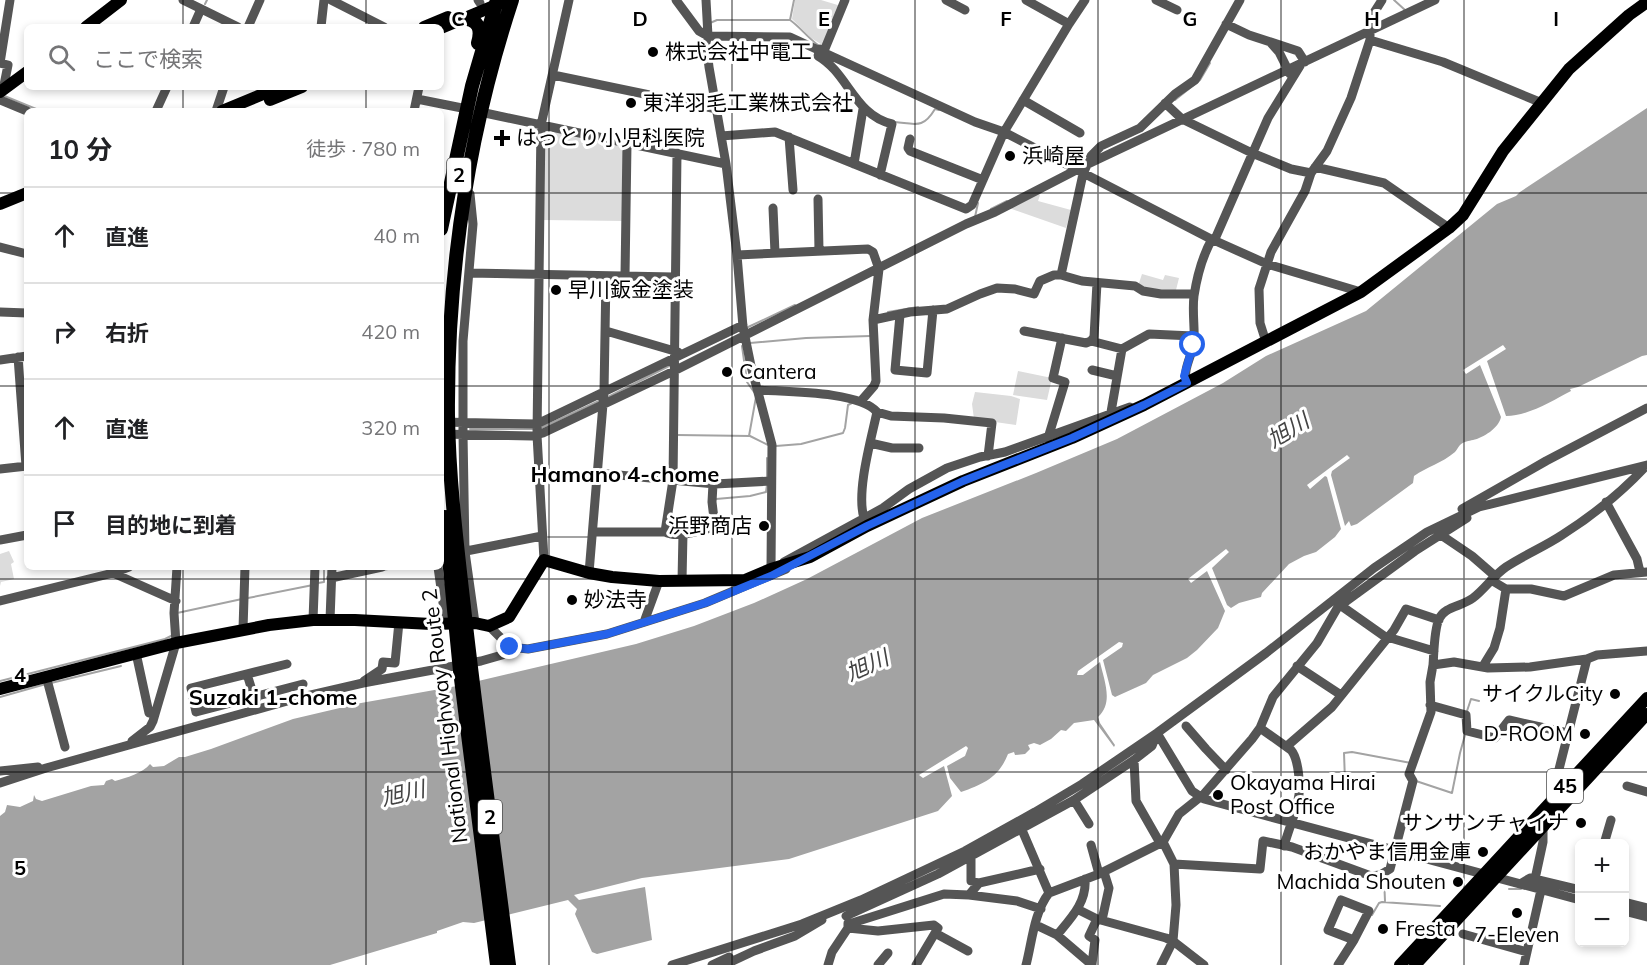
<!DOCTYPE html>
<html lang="ja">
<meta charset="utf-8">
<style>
body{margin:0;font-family:Mulish,"Noto Sans JP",sans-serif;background:#f2f2f2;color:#202124}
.controls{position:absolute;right:18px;bottom:18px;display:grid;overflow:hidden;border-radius:9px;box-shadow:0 3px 9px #0003}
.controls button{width:54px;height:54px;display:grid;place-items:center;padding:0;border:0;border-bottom:2px solid #e0e0e0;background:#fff;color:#202124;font:30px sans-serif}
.stop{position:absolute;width:18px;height:18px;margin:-14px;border:4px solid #2563eb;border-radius:50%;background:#fff}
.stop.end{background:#2563eb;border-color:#fff;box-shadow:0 2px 6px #0008}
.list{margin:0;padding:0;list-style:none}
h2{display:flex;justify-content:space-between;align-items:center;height:78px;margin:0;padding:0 24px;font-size:26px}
h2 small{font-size:20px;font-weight:400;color:#757577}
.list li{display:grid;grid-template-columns:39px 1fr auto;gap:18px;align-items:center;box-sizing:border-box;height:96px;padding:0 24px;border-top:2px solid #e0e0e0}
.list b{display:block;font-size:22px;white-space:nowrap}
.list em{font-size:20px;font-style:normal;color:#757577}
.icon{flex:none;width:33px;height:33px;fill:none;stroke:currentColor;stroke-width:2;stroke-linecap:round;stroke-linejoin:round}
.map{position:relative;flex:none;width:1647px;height:965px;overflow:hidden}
.search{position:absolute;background:#fff;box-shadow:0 3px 9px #0003;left:24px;top:24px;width:420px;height:66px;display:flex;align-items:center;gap:15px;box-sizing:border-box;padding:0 21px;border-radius:9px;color:#757577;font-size:22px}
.panel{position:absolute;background:#fff;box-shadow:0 3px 9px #0003;left:24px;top:108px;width:420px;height:462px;border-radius:9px}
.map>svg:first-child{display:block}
.green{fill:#dcdcdc}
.water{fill:#a3a3a3}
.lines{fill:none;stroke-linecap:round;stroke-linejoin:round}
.stream{stroke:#a3a3a3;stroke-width:2}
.minor{stroke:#555;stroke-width:9}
.major{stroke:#000;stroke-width:12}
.highway{stroke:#000;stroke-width:14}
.route{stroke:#2563eb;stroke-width:8}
.grid{fill:none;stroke:#000;stroke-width:1.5;stroke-opacity:0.55}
.poi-dot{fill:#000;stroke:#fff;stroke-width:2}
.labels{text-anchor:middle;stroke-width:6;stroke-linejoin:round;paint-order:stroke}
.shield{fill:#fff;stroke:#4c4c4c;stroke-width:1.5}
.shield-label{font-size:20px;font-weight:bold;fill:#000}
.poi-label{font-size:21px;fill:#000;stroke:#fff;text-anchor:start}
.street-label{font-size:21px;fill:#000;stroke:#fff}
.water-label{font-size:22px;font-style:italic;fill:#444;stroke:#fff}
.neighbourhood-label{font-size:22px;font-weight:bold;fill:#000;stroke:#fff}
.grid-label{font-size:20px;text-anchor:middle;font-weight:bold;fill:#000;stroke:#fff;stroke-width:6;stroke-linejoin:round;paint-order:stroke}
</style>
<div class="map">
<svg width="1647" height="965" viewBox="0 0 1647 965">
<rect width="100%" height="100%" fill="#fff"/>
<!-- green -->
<path class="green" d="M795,0H821L841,6L824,46L811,38L792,19Z
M548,130L621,145L624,149L623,221L543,220L545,131Z
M1038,193L1040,195L1038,201L1071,210L1066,228L1009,208Z
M1142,274L1163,280L1165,275L1179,278L1176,290H1161L1138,286Z
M1018,371L1052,378L1047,400L1013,395Z
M975,392L1011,396L1020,399L1016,425L974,419L972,404Z
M9,551L14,562L11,564L14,579L1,582L0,586V554Z"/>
<!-- water -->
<path class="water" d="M1647,108V355L1642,356L1578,387L1570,389L1571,391C1552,401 1528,416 1506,416L1487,361L1506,349L1503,345L1463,370L1466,374L1480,365L1501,417C1499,428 1483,438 1473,440C1469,441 1464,441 1460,445C1458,447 1457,450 1455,452C1442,463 1427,467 1414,476L1413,483L1357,524L1351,526L1349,521L1345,526L1331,475L1332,471L1350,458L1347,455L1307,485L1310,489L1325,476L1327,477L1341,529L1335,537L1316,552L1304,556L1289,564L1262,593L1261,597L1239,603L1231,608L1227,605L1212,568L1229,552L1226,549L1188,579L1191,583L1207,571L1225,611L1218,628L1197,650L1187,658L1153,675L1146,683L1115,697L1112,695L1103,660L1122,647L1123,643L1119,642L1078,671L1077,675H1083L1100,662C1104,680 1114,703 1098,717L1100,723L1115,745L1114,747L1094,720L1074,723L1066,731L1061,730L1051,739L1040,745L1034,743L1028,745L1030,749L1025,754L1015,755L1014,752L1008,754C999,777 984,784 961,792L950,778L947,766L965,756L968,748L966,746L919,775L923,778L944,766L952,796L938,811L789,859L642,878L574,895L579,900L645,887L652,940L597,954L592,952L575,914L577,909L568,900L474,923L463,922L437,931V933L330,965H0V816L5,812L7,805L20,807L33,801L34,795L36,799L42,801L91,786L104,785L106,781L112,779L115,781C126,778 143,773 150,764L153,767L164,766L179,757H185L211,749L293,719L361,703L457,686L636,644L694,626L754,603L807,579L922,518L1036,473L1117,439L1223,383L1266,356L1366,311L1497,204L1516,196L1520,192Z"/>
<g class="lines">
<!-- stream -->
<path class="stream" d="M1394,0L1405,10
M205,4L207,0
M790,20L794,0
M710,23L717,20H790C800,27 807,37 818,45L817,47
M2,95L41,111
M1175,100L1200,80L1210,63
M895,122C916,124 923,129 935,109L939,110
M991,209L1007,201
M975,217L978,203
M888,312L918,307
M746,328L795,305
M750,343L806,338L870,336
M742,346L747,382L754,392
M606,398L671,365
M541,428L601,400
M470,429H535
M677,435L750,436L770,446
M749,436L756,397
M776,446L801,444L843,433L845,428L848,405L852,403
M767,479V458
M716,499L750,496L766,492L767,485
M548,537H590
M383,570L398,567
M318,583L324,582V567
M248,598L313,585
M177,613L242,599
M0,681L165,639L173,635
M51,683L121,666
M0,697L46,684
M1467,711L1471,699L1479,701
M1345,781L1344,753L1352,752L1411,763
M1416,781L1452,793L1460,753L1465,735
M1384,878L1385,901
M1509,889H1521
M1372,915L1379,903L1382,902L1440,906"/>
<!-- minor -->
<path class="minor" d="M183,0L238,27
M331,0L384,27
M478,0L480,3
M676,0L699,31L708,36L790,37L975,122L1004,132L1209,238L1267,264L1361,292
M706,0L708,36L706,42L709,67L726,164L737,255L743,327L751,366L772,445L771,569
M946,0L965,10
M1026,0L1069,24L1085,0
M1156,0L1177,10
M1226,24L1249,35L1298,51L1305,62
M193,27L201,9
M248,27L260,0
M321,27L324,0
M1370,40L1443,62L1542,103
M1271,43L1279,52L1290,74
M820,49L818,56C848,73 854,115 892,124L880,175
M824,51L845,0
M553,75L717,109
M3,90L8,65L0,63L10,0
M417,99L467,109
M0,100L27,111
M1023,100L1080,133
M1165,103L1182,119L1252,153L1291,169L1311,173
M156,111L167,87
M216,111L224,87
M414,111L419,87
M485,113L726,164
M721,136L775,132L966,209L972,205L1004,132L1069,24
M789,137L793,190
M910,139L908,148L910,151L983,180
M854,164L863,109
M1315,167L1384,183L1449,228
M470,194L473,224L463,341V434L465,552L475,623
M818,199L819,251
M773,208L775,253
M1215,239L1268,118L1300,66
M0,247L27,254
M737,255L868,249L873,252L879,269L873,320L876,381L874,386L861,401
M469,273L674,277
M1061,275L1083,174L1091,156L1101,146L1140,128L1175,94L1195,80L1240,0
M625,276L627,144
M0,312L27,313
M900,315L895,370L927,373L933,310
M873,320L910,312L947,309L980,294L997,288L1015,289L1034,294L1040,281L1054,275H1061L1082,281L1135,286L1143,291L1161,294H1194
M606,331L678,352
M1024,331L1086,343L1091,341L1094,337L1097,283
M1091,341L1122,349L1149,334L1193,336
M1266,342L1260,323L1259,289L1271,252L1305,191L1311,173L1327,151L1351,98L1370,40V19L1382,0
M18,357L26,466
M0,360L27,356
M1092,370L1117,376
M1187,383C1182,370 1192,356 1194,342C1195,328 1192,311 1194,296C1197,276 1202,257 1212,239
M758,390C786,392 859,391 877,412C871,440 856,492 864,518
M877,412L891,416L944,418L992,423L988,456
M1111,412L1122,349
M441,422L537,424L743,325
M441,434L532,436L543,433L674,371L966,224L995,212L1086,165L1435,0
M1048,438L1065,382L1053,378L1062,338
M870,443L892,448H919
M0,469L27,466
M597,473L715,484L771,481
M1606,502L1637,559L1640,572
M1462,509L1546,461L1647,408
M593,532H665L673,480L677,153
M665,532C678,539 701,530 715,527L712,502L713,484
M1441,535L1472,556L1495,576
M0,540L27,535
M441,556L542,536
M544,560L537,435L541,125L569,0
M784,562L883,508L909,489L947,468L980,457L1005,452L1130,407
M438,567L446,624
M112,569L113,573L176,601
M589,573L604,392L606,276
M331,578L382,567
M1491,580L1506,589H1531L1564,596L1614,575L1647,572
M682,581L683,533
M0,601L113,573L129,567
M1345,602L1415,551L1467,518
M1340,605L1384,636L1434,651
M313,620L315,567
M330,620L332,567
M644,622L659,581
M489,626L510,647L528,649L607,634L705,603L786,569
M243,629L245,567
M136,653L149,713
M1587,659L1597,655L1647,651
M287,664L191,688L196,712L303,684
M1297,666L1341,695
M1483,666L1494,648L1500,628L1506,589
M247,674L254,697L257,698
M46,676L65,747
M364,681L382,669L383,662L395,663L399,622
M1430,705L1466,715L1467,731L1495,738L1509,720L1568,733
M1186,726L1206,749L1226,770
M1260,728L1291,750C1299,759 1301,789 1298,800C1295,815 1288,831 1284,846
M1157,733L1192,791L1204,799L1580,900
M132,741L150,727L153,721L176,643L174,613L177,567
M1287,746L1332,707L1394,630L1406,609L1439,620
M1134,760L1136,801L1160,843
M0,771L38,767
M0,783L46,768L298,698L363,683L481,661L502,655L510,647
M1627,786L1647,792
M1563,797L1556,786V781L1587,659L1530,667L1488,668L1454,662L1433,665C1434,653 1434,630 1439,619C1445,606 1461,607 1473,598C1485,589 1493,576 1506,567C1524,555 1544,547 1562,535C1592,516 1622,492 1647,465
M1074,800L1089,824
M1022,830L1049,893
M1604,844L1611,820
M1091,845L1099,874
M971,857V881L979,883
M1174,864L1260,869L1263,841L1292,847L1371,876L1380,875L1390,869L1413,781L1409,774L1431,712L1430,682L1433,665
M1535,879L1543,842V827
M1520,884L1530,878L1580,890
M969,895L979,883L1040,869
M1624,902L1647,908
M1077,909L1097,919L1166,938L1173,941L1204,965
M1624,911L1647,917
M846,916L938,874L1074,800L1134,760L1152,746L1157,733
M1102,920L1109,888L1104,872
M849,924L944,894L969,895L1017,901L1041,909
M1036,925L1057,935L1092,965
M848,928L878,931L934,925L938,928L916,965
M935,933L968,951
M1463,934L1527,952
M1057,935C1071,918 1087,902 1085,879
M1092,964L1095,940L1089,936L1097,919
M672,965L802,924L861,900L965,851L1035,812L1082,784L1157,733L1266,653L1374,568L1427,532L1479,507L1647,465
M712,965L729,957
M724,965L754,951L795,936L822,920
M828,965L832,952L848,928V923
M878,965L888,953
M1026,965C1032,942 1034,912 1049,893L1099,874L1163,842L1179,814L1204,794L1252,739L1260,728L1273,697L1317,643L1342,600L1348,595
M1161,965L1173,941L1176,905L1174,864L1163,842
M1338,965L1354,940L1369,911L1341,900L1328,930L1354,940
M1524,965L1541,890"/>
<!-- major -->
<path class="major" d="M86,27L121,0
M424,27L448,17
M441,28L501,3
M0,92L27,72
M270,100L302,87
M222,111L280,87
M0,204L27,193
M0,689L176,643L269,625L313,620H355L431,624L475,623L489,626L509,617L544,560L589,573L612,577L659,581L745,580L771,569L810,557L867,526L963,481L1072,438L1144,405L1361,292L1449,228L1463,215L1503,151L1569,69L1629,15L1647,2
M1400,965L1647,698
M1415,965L1647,714"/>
<!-- highway -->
<path class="highway" d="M463,18C479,20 482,29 478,43
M441,229L472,86L497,0
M445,517L460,671L497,965
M509,965C495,855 480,745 467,634C459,561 449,488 448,415C447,274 468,134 512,0"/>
</g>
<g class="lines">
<!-- route -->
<path class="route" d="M510,647L528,649L607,634L705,603L771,576L867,526L963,481L1072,438L1144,405L1187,383L1184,376L1193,345"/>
</g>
<!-- grid -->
<path class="grid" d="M183,0V27M366,0V27M549,0V965M732,0V965M915,0V965M1098,0V965M1281,0V965M1464,0V965M183,87V111M366,87V111M0,193H27M441,193H1647M0,386H27M441,386H1647M183,567V965M366,567V965M0,579H1647M0,772H1647"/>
<!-- markers -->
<g class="poi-dot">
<circle cx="653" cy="52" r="6"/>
<circle cx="631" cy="103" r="6"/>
<path d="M499 129h6v6h6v6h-6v6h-6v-6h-6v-6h6z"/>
<circle cx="1010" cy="156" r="6"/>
<circle cx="556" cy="290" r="6"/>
<circle cx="727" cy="372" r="6"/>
<circle cx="764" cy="526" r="6"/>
<circle cx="572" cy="600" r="6"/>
<circle cx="1615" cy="694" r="6"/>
<circle cx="1585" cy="734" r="6"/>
<circle cx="1218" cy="795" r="6"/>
<circle cx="1581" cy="823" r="6"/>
<circle cx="1483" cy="852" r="6"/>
<circle cx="1458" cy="882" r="6"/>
<circle cx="1517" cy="913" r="6"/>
<circle cx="1383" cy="929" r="6"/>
</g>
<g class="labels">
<!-- shield labels -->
<g class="shield">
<rect x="447" y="158" width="24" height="34" rx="4.5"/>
<rect x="1547" y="769" width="36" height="34" rx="4.5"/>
<rect x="478" y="800" width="24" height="34" rx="4.5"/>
</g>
<g class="shield-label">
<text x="459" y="182">2</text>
<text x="1565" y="793">45</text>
<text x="490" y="824">2</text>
</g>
<!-- poi labels -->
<g class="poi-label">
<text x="665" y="59">株式会社中電工</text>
<text x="643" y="110">東洋羽毛工業株式会社</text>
<text x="516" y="145">はっとり小児科医院</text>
<text x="1022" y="163">浜崎屋</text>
<text x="568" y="297">早川鈑金塗装</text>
<text x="739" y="379">Cantera</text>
<text x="752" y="533" text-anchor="end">浜野商店</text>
<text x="584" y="607">妙法寺</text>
<text x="1603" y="701" text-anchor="end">サイクルCity</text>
<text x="1573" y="741" text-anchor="end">D-ROOM</text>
<text x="1230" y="790">Okayama Hirai<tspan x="1230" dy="24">Post Office</tspan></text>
<text x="1569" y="830" text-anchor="end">サンサンチャイナ</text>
<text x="1471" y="859" text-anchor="end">おかやま信用金庫</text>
<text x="1446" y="889" text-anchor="end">Machida Shouten</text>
<text x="1395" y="936">Fresta</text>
<text x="1517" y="942" text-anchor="middle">7-Eleven</text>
</g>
<!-- street labels -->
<g class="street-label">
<text transform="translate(445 716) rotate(-97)" y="7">National Highway Route 2</text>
</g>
<!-- water labels -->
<g class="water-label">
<text transform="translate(1288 430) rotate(-31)" y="8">旭川</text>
<text transform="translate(867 665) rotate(-24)" y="8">旭川</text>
<text transform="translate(403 793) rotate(-13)" y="8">旭川</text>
</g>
<!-- neighbourhood labels -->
<g class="neighbourhood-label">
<text x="625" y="482">Hamano 4-chome</text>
<text x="273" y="705">Suzaki 1-chome</text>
</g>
</g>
<g class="grid-label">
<text x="458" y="26">C</text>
<text x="640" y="26">D</text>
<text x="824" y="26">E</text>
<text x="1006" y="26">F</text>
<text x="1190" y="26">G</text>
<text x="1372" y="26">H</text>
<text x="1556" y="26">I</text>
<text x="20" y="682">4</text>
<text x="20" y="875">5</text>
</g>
</svg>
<div class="controls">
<button>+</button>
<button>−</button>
</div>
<div class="stop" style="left:1193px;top:345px"></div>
<div class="stop end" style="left:510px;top:647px"></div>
<div class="search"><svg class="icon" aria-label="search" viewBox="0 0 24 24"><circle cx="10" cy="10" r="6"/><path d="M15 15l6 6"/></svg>ここで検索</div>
<section class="panel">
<h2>10 分<small>徒歩 · 780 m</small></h2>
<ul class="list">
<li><svg class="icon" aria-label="ahead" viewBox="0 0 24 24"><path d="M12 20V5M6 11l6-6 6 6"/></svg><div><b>直進</b></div><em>40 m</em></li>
<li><svg class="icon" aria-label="right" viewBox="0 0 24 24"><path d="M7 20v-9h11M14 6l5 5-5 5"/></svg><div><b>右折</b></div><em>420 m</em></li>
<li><svg class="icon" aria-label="ahead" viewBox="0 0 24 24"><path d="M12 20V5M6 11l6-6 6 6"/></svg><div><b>直進</b></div><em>320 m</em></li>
<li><svg class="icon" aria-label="arrive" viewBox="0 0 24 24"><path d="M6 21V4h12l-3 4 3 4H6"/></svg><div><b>目的地に到着</b></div></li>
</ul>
</section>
</div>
